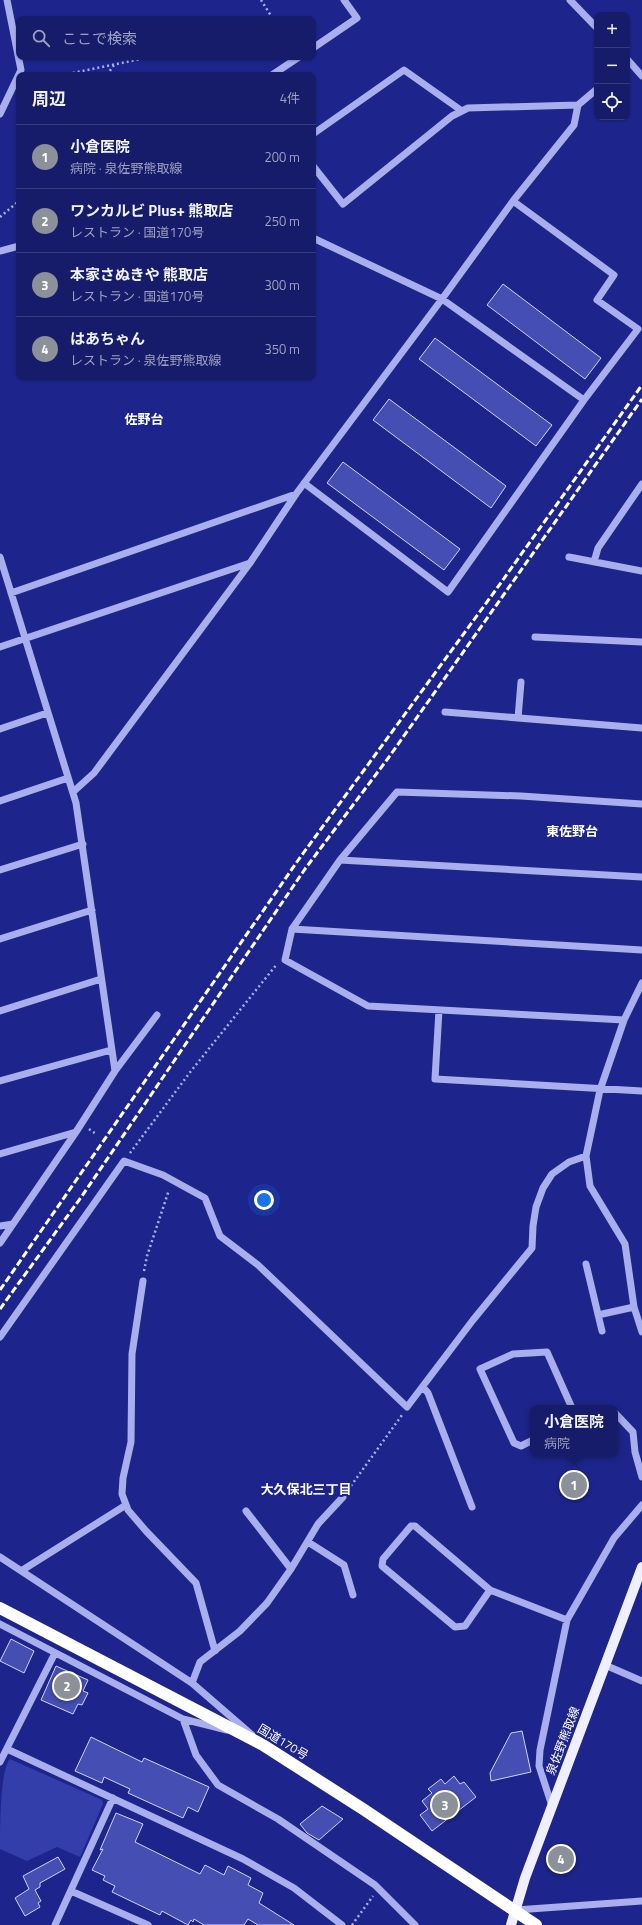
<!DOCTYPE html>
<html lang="ja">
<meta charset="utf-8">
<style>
body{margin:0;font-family:"Titillium Web","Noto Sans JP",sans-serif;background:#1f256f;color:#f1f3f6}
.controls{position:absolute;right:12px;top:12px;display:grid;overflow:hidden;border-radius:8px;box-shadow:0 1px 3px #0004}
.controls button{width:36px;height:36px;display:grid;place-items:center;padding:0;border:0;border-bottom:1px solid #353a7d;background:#161c69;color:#f1f3f6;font:20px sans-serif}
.you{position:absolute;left:264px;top:1200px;width:14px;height:14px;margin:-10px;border:3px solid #fff;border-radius:50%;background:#1a73e8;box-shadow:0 0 0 6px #1a73e833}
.badge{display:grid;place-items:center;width:26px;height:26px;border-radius:50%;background:#8c9099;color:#fff;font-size:13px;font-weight:700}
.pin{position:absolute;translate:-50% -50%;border:2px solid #fff;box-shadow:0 1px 4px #0006}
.popup{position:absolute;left:530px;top:1405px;width:88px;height:52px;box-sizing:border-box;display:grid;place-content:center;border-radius:8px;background:#161c69;filter:drop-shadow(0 1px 3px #0005);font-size:13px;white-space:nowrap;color:#9ea1c0}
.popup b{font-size:15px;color:#f1f3f6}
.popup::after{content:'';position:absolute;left:50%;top:100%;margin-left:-8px;border:8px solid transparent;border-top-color:#161c69}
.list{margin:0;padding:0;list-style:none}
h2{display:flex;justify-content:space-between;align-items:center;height:52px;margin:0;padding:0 16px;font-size:17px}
h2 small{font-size:13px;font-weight:400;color:#9ea1c0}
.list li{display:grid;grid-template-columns:26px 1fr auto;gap:12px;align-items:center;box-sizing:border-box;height:64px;padding:0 16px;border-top:1px solid #353a7d}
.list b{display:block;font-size:15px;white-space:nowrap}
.list p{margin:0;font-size:13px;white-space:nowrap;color:#9ea1c0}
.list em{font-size:13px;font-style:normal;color:#9ea1c0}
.icon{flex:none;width:22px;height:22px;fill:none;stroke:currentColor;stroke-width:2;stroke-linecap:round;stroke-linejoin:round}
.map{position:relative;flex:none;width:642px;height:1925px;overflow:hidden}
.search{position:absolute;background:#161c69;box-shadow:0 1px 3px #0004;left:16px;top:16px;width:300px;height:44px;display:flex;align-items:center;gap:10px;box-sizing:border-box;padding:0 14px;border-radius:8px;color:#9ea1c0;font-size:15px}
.panel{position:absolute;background:#161c69;box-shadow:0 1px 3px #0004;left:16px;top:72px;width:300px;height:308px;border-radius:8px}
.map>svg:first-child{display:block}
.green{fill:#333eab}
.building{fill:#454eb3;stroke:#ced2f9}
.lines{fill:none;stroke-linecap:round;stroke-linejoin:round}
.path{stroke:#a9afec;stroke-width:2.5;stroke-dasharray:2 3;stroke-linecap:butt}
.minor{stroke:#a9afec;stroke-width:7}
.major{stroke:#efefff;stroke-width:10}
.highway{stroke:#fff;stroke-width:12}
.rail{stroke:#fff;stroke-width:3;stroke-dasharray:7 3;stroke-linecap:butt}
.labels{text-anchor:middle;stroke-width:4;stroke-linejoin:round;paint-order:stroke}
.street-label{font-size:12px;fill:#fff;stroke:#1d258c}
.neighbourhood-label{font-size:13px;font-weight:bold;fill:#fff;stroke:#1d258c}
</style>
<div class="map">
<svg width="642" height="1925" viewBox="0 0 642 1925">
<rect width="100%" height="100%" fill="#1d258c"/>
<!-- green -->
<path class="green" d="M10,1759L102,1800L103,1804L80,1857L57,1847L27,1861L0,1849C0,1830 0,1769 10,1759Z"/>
<!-- building -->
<path class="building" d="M503,284L601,358L585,379L487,305Z
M435,338L552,425L536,446L419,359Z
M389,399L506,486L491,508L373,420Z
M343,462L460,549L444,570L327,483Z
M11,1639L34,1651L24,1673L0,1661Z
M56,1666L88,1680L83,1691L88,1693L82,1705L78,1704L73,1714L41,1700Z
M522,1731L531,1772L491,1781L490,1773L511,1733Z
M91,1737L142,1762L144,1758L209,1787L198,1812L188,1807L183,1818L128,1793L130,1789L104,1777L102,1783L75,1771Z
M454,1776L460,1784L464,1782L476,1797L432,1831L420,1815L428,1809L422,1801L432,1793L428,1789L441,1779L445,1784Z
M322,1806L343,1819L319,1840L307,1833L300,1824Z
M116,1813L143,1824L135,1842L200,1874L205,1865L224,1875L228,1866L251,1878L248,1885L263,1893L259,1903L294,1925H258L248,1919L244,1925H204L194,1919L193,1922L191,1920L188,1925L162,1911L160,1915L112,1892L115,1886L103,1880L105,1876L92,1870L103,1849L100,1850Z
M58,1857L65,1869L40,1883V1887L35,1890L41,1901L38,1903L40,1907L25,1916L15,1898L29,1889L23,1876Z"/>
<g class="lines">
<!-- path -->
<path class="path" d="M261,0L273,19
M63,75L151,57
M107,75L114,65
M0,217L19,201
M89,1129L96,1134
M130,1153L191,1071L277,964
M144,1271L147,1256L169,1190
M348,1490L402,1415
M352,1925L373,1896"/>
<!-- minor -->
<path class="minor" d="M570,0L597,28
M313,48L357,18L344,0
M627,59L642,76
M272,75L299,57
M0,114L21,70L7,0
M313,134L404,70L462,111
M313,166L343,204L452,116L468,108L578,105
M313,238L442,299L584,400
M0,251L19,246
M304,483L448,592L584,400L638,329L597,300L614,275L513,201
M0,557L76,803L115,1071L76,1132L0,1243
M569,557L642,571
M594,562L598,548L642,484
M11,593L296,494
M535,637L642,642
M0,647L250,563
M445,712L642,728
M518,718L521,682
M0,729L47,713
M73,792L94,773L250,563L296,494L442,299L513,201L574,125L578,105L597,89
M0,801L68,778
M340,860L397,792L521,796L642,804
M0,870L83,844
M292,929L642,950
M0,939L92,910
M642,983L624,1020L600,1090L586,1156L590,1186L625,1244L634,1307L642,1332
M439,1010L435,1079L642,1091
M0,1011L101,979
M624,1020L368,1006L285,960L292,929L340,860L642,877
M115,1071L157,1015
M0,1081L111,1050
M0,1154L76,1132
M0,1226L13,1224
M586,1264L602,1331
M143,1281L132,1354L131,1442L123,1478L122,1494L128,1510L146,1531L196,1583L215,1651
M598,1315L634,1307
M0,1337L124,1161L163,1175L205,1198L220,1236L258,1265L407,1407L473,1320L532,1248L533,1226L536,1207L543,1188L552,1174L569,1162L586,1156
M423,1387L428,1393L472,1507
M615,1413L633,1432L635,1452L642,1477
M533,1440L521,1446L514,1443L480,1369L513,1354L547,1352L572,1408
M308,1542L344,1565L353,1595
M0,1557L192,1683L252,1735
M291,1569L318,1524L343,1497
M21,1571L126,1505
M490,1590L465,1626L455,1627L382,1566L383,1559L411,1526H415L490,1590L567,1620
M0,1624L183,1719L227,1730
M605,1665L642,1681
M192,1683L200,1662L240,1631L267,1603L291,1569L246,1511
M183,1719L196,1755L218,1785L278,1819L375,1885L415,1925
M7,1749L243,1859L294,1888L342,1925
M0,1762L55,1653
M552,1806L539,1766L540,1750L567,1620L614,1538L642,1505
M71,1891L148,1925
M516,1910L642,1901
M55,1925L113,1798"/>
<!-- major -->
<path class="major" d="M511,1925L525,1878L642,1567"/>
<!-- highway -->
<path class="highway" d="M0,1608L263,1745L363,1809L536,1925"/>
<!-- rail -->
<path class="rail" d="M0,1290L299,859L495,591L642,385
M0,1309L82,1196L305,869L389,757L642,399"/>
</g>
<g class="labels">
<!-- street labels -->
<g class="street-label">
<text transform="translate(563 1741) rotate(-69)" y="4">泉佐野熊取線</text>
<text transform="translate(283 1742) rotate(31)" y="4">国道170号</text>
</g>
<!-- neighbourhood labels -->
<g class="neighbourhood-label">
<text x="144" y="424">佐野台</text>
<text x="572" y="836">東佐野台</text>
<text x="306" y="1494">大久保北三丁目</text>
</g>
</g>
</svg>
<div class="controls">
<button>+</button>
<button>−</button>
<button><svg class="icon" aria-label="locate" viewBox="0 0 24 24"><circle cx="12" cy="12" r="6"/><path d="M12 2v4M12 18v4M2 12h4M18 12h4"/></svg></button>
</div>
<div class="you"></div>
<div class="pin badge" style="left:574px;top:1485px">1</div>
<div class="popup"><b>小倉医院</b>病院</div>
<div class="pin badge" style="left:67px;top:1686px">2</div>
<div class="pin badge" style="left:445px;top:1805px">3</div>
<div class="pin badge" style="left:561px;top:1859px">4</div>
<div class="search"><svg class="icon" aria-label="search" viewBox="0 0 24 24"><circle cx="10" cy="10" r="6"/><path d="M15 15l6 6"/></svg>ここで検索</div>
<section class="panel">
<h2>周辺<small>4件</small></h2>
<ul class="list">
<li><span class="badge">1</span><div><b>小倉医院</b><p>病院 · 泉佐野熊取線</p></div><em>200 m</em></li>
<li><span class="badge">2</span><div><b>ワンカルビ Plus+ 熊取店</b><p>レストラン · 国道170号</p></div><em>250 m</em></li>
<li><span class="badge">3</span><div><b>本家さぬきや 熊取店</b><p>レストラン · 国道170号</p></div><em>300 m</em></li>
<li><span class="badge">4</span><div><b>はあちゃん</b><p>レストラン · 泉佐野熊取線</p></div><em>350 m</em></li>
</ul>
</section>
</div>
